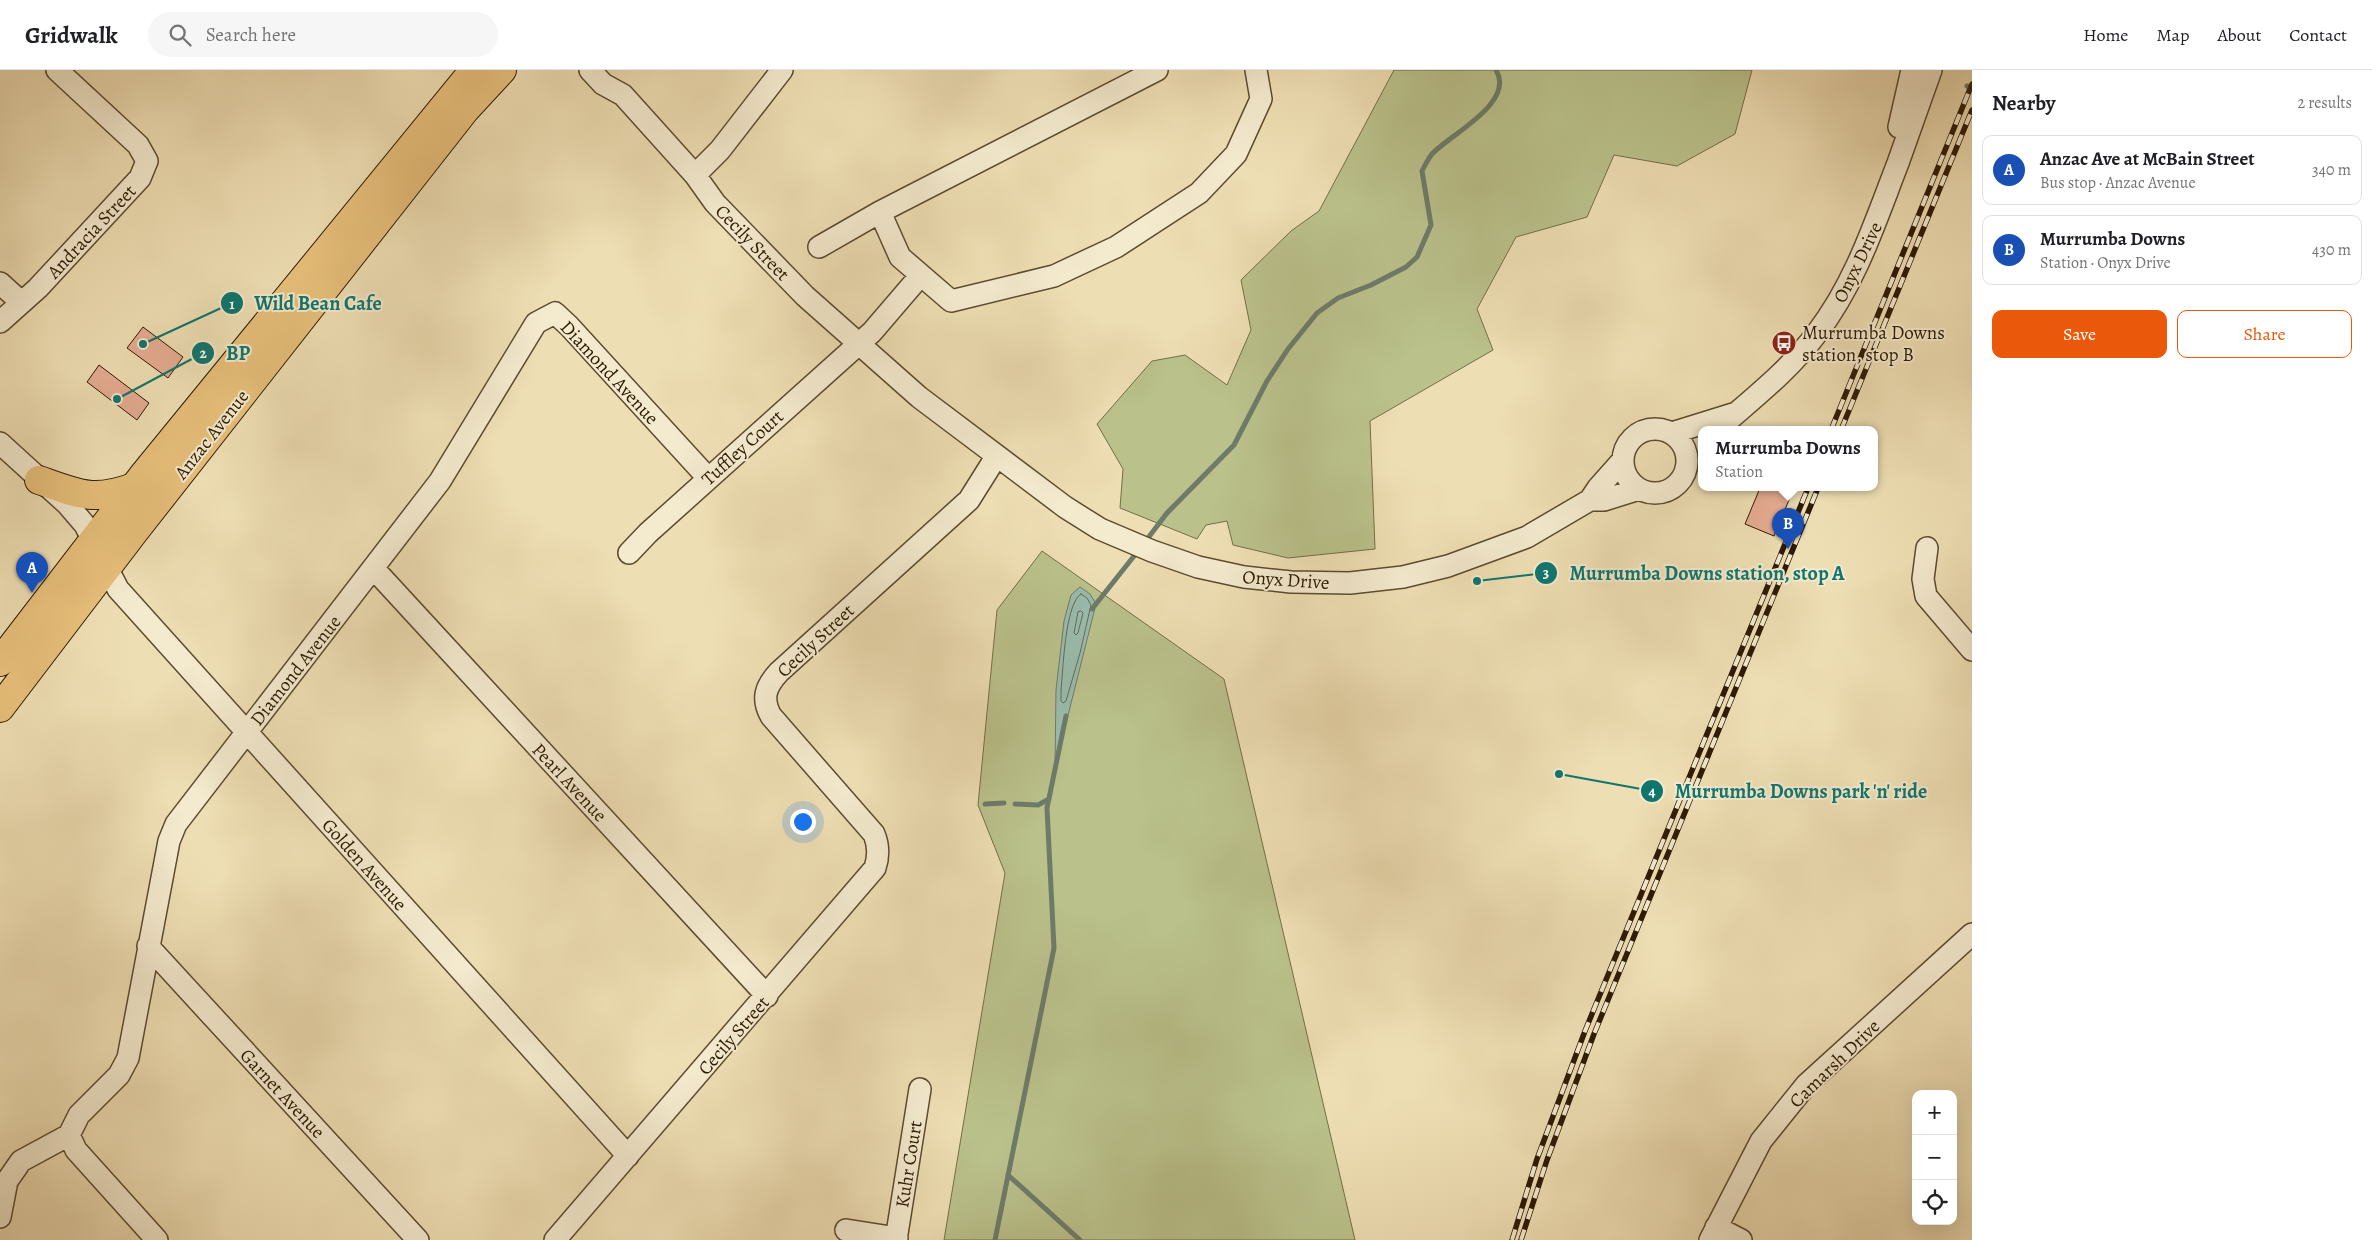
<!DOCTYPE html>
<meta charset="utf-8">
<style>
body{margin:0;font-family:Alegreya,serif;background:#f6f6f6;color:#202124}
.controls{position:absolute;right:15px;bottom:15px;display:grid;overflow:hidden;border-radius:10px;box-shadow:0 5px 20px #0002}
.controls button{width:45px;height:45px;display:grid;place-items:center;padding:0;border:0;border-bottom:1px solid #e0e0e0;background:#fff;color:#202124;font:25px sans-serif}
.you{position:absolute;left:802px;top:751px;width:18px;height:18px;margin:-12px;border:4px solid #fff;border-radius:50%;background:#1a73e8;box-shadow:0 0 0 8px #1a73e833}
.badge{display:grid;place-items:center;width:32px;height:32px;border-radius:50%;background:#ea580c;color:#fff;font-size:16px;font-weight:700}
.pin{position:absolute;translate:-50% -41px;filter:drop-shadow(0 1px 2px #0008)}
.pin::after{content:'';position:absolute;top:26px;width:18px;height:15px;background:inherit;clip-path:polygon(0 0,100% 0,50% 100%)}
.popup{position:absolute;left:1698px;top:356px;width:180px;height:65px;box-sizing:border-box;display:grid;place-content:center;border-radius:10px;background:#fff;filter:drop-shadow(0 1px 4px #0005);font-size:16px;white-space:nowrap;color:#757577}
.popup b{font-size:19px;color:#202124}
.popup::after{content:'';position:absolute;left:50%;top:100%;margin-left:-10px;border:10px solid transparent;border-top-color:#fff}
.list{margin:0;padding:0;list-style:none}
h2{display:flex;justify-content:space-between;align-items:center;height:65px;margin:0;padding:0 20px;font-size:21px}
h2 small{font-size:16px;font-weight:400;color:#757577}
.list li{display:grid;grid-template-columns:32px 1fr auto;gap:15px;align-items:center;box-sizing:border-box;height:70px;margin:0 10px 10px;padding:0 10px;border:1px solid #e0e0e0;border-radius:10px}
.list b{display:block;font-size:19px;white-space:nowrap}
.list p{margin:0;font-size:16px;white-space:nowrap;color:#757577}
.list em{font-size:16px;font-style:normal;color:#757577}
.actions{display:flex;gap:10px;padding:15px 20px}
.actions a{flex:1;padding:11px 0;border:1px solid #ea580c;border-radius:10px;text-align:center;font-size:18px;color:#ea580c}
.actions .main{background:#ea580c;color:#fff}
.icon{flex:none;width:28px;height:28px;fill:none;stroke:currentColor;stroke-width:2;stroke-linecap:round;stroke-linejoin:round}
.map{position:relative;flex:none;width:1972px;height:1170px;overflow:hidden}
header{display:flex;align-items:center;gap:30px;box-sizing:border-box;height:70px;padding:0 25px;background:#fff;border-bottom:1px solid #e0e0e0}
header strong{font-size:24px}
nav{display:flex;gap:28px;margin-inline-start:auto;font-size:18px}
.search{width:350px;height:45px;background:#f6f6f6;display:flex;align-items:center;gap:12px;box-sizing:border-box;padding:0 18px;border-radius:28px;color:#757577;font-size:19px}
main{display:flex}
aside{flex:1;background:#fff}
.map>svg:first-child{display:block}
.green{fill:#bac18b;stroke:#746e48}
.water{fill:#99bcae;stroke:#6e7b6a}
.lines{fill:none;stroke-linecap:round;stroke-linejoin:round}
.shore{stroke:#636b59;stroke-width:1}
.stream{stroke:#6e7b6a;stroke-width:5}
.building{fill:#e6ac92;stroke:#2d1a04}
.minor-casing{stroke:#5d4b30;stroke-width:24}
.highway-casing{stroke:#2d1a04;stroke-width:30}
.minor{stroke:#f4eace;stroke-width:21}
.highway{stroke:#e7bf7a;stroke-width:28}
.rail-casing{stroke:#2d1a04;stroke-width:5.5}
.rail{stroke:#f4eace;stroke-width:4;stroke-dasharray:11;stroke-linecap:butt}
.labels{text-anchor:middle;stroke-width:4;stroke-linejoin:round;paint-order:stroke}
.street-label{font-size:19px;fill:#2d1a04;stroke:#f4eace}
.poi-label{font-size:19px;fill:#2d1a04;stroke:#f4eace;text-anchor:start}
.leader{fill:none;stroke:#0f766e;stroke-width:2}
.callout-dot{fill:#0f766e;stroke:#f4eace;stroke-width:2}
.mark-label{font-size:15px;text-anchor:middle;font-weight:bold;fill:#fff}
.callout-label{font-size:20px;text-anchor:middle;font-weight:bold;fill:#0f766e;stroke:#f4eace;stroke-width:4;stroke-linejoin:round;paint-order:stroke}
</style>
<header>
<strong>Gridwalk</strong>
<div class="search"><svg class="icon" aria-label="search" viewBox="0 0 24 24"><circle cx="10" cy="10" r="6"/><path d="M15 15l6 6"/></svg>Search here</div>
<nav><a>Home</a><a>Map</a><a>About</a><a>Contact</a></nav>
</header>
<main>
<div class="map">
<svg width="1972" height="1170" viewBox="0 0 1972 1170">
<rect width="100%" height="100%" fill="#eedeb3"/>
<filter id="stains"><feTurbulence type="fractalNoise" baseFrequency=".004" numOctaves="4"/><feColorMatrix values="0 0 0 0 .2 0 0 0 0 .09 0 0 0 0 .02 0 0 0 .5 -.17"/></filter>
<radialGradient id="worn" r=".72"><stop offset=".6" stop-color="#630" stop-opacity="0"/><stop offset="1" stop-color="#630" stop-opacity=".3"/></radialGradient>
<!-- green -->
<path class="green" d="M1394,0H1752L1735,64L1677,96L1614,85L1587,147L1516,167L1477,239L1493,280L1370,351L1375,479L1288,488L1233,475L1227,451L1206,455L1197,469L1120,438L1123,399L1097,354L1152,291L1185,285L1227,315L1251,260L1241,210L1291,161L1319,141Z
M1042,481L1224,609L1355,1170H944L1005,803L978,735L997,540Z"/>
<!-- water -->
<path class="water" d="M1080,517L1090,524L1096,534L1055,697L1056,620L1064,551L1071,525Z"/>
<g class="lines">
<!-- shore -->
<path class="shore" d="M1081,524L1087,528L1091,535L1080,583L1066,631L1063,633L1061,631V620C1063,601 1065,533 1081,524Z
M1081,541L1083,543L1078,563L1076,565L1074,563L1078,542Z"/>
<!-- stream -->
<path class="stream" d="M1967,16L1972,19
M1145,472L1167,443L1234,375L1267,311L1288,279L1317,243L1338,228L1371,215L1406,197L1417,187L1431,155L1422,101C1425,95 1428,89 1432,84C1449,65 1516,33 1496,0
M1092,539L1138,481
M985,734L1004,733
M1015,734L1038,735L1049,729
M1008,1105L1080,1170
M995,1170L1054,878L1047,738L1066,646"/>
</g>
<!-- building -->
<path class="building" d="M143,257L183,287L168,308L127,278Z
M99,295L149,333L137,350L87,312Z
M1760,418H1794L1774,466L1745,454Z"/>
<g class="lines">
<defs>
<path id="minor" d="M590,0L603,14L623,25L695,105L715,133L805,226L919,327L1065,437L1100,459L1152,481L1198,497L1244,507L1291,512L1350,513L1403,507L1448,496L1527,467L1590,430L1598,418L1622,391
M1899,57L1912,0
M695,105L720,80L782,0
M880,142L900,187L951,231L1054,206L1116,177L1199,123L1236,84L1261,29L1256,0
M819,177L880,142L1157,0
M0,213L21,232
M0,252L38,218L140,108L147,91L138,75L57,0
M1623 391a32 32 0 1 1 64 0a32 32 0 1 1-64 0Z
M1717,360C1752,329 1789,301 1817,263C1856,212 1875,152 1898,93C1909,62 1920,31 1931,0
M1672,363L1733,344
M0,373L67,434L85,455L118,519L628,1086
M1590,430H1604L1639,419
M1927,478L1923,509L1926,526L1972,580
M629,483L648,463L872,262L920,206
M374,499L767,926
M148,876L418,1170
M0,1147L7,1111L21,1091L69,1065
M1716,1157L1741,1170
M846,1160L897,1168
M157,1170L76,1080L69,1065L79,1045L119,1005L128,988L169,771L176,754L440,411L536,253L555,243L569,256L708,408
M555,1170L875,798C879,786 879,776 874,764L771,646C761,628 766,616 779,602L969,430L996,387
M896,1170L920,1019
M1710,1170L1761,1071L1806,1015L1972,864"/>
<path id="highway" d="M39,410C78,424 93,432 134,417
M0,592L145,403L474,0
M0,638L134,462L465,40L502,0"/>
</defs>
<!-- minor casing -->
<use href="#minor" class="minor-casing"/>
<!-- highway casing -->
<use href="#highway" class="highway-casing"/>
<!-- minor -->
<use href="#minor" class="minor"/>
<!-- highway -->
<use href="#highway" class="highway"/>
<defs>
<path id="rail" d="M1831,360L1972,14
M1841,360L1972,40
M1512,1170L1537,1089L1585,961L1808,418
M1521,1170L1547,1090L1594,964L1818,418"/>
</defs>
<!-- rail casing -->
<use href="#rail" class="rail-casing"/>
<!-- rail -->
<use href="#rail" class="rail"/>
</g>
<!-- icons -->
<defs>
<symbol id="bus-disc" viewBox="-11 -11 22 22"><circle r="9.5" fill="#8f2418" stroke="#f4eace"/><path d="M-5-6H5V4H4V6H2V4H-2V6H-4V4H-5ZM-3.5-4V0h7V-4ZM-3.5 1.2v1.5H-2V1.2ZM2 1.2v1.5H3.5V1.2Z" fill="#fff"/></symbol>
</defs>
<g fill-rule="evenodd">
<use href="#bus-disc" x="1770" y="259" width="28" height="28"/>
</g>
<g class="labels">
<!-- street labels -->
<g class="street-label">
<text transform="translate(91 161) rotate(-47)" y="7">Andracia Street</text>
<text transform="translate(753 172) rotate(46)" y="7">Cecily Street</text>
<text transform="translate(1857 192) rotate(-64)" y="7">Onyx Drive</text>
<text transform="translate(610 302) rotate(47)" y="7">Diamond Avenue</text>
<text transform="translate(211 364) rotate(-52)" y="7">Anzac Avenue</text>
<text transform="translate(742 377) rotate(-42)" y="7">Tuffley Court</text>
<text transform="translate(1286 509) rotate(4)" y="7">Onyx Drive</text>
<text transform="translate(815 570) rotate(-43)" y="7">Cecily Street</text>
<text transform="translate(295 600) rotate(-52)" y="7">Diamond Avenue</text>
<text transform="translate(570 712) rotate(47)" y="7">Pearl Avenue</text>
<text transform="translate(365 794) rotate(48)" y="7">Golden Avenue</text>
<text transform="translate(733 965) rotate(-49)" y="7">Cecily Street</text>
<text transform="translate(1834 993) rotate(-44)" y="7">Camarsh Drive</text>
<text transform="translate(283 1023) rotate(47)" y="7">Garnet Avenue</text>
<text transform="translate(908 1094) rotate(-81)" y="7">Kuhr Court</text>
</g>
<!-- poi labels -->
<g class="poi-label">
<text x="1802" y="269">Murrumba Downs<tspan x="1802" dy="22">station, stop B</tspan></text>
</g>
</g>
<!-- callouts -->
<path class="leader" d="M143 274L232 233M117 329L203 283M1477 511L1546 503M1559 704L1652 721"/>
<g class="callout-dot">
<circle cx="143" cy="274" r="5"/>
<circle cx="117" cy="329" r="5"/>
<circle cx="1477" cy="511" r="5"/>
<circle cx="1559" cy="704" r="5"/>
<circle cx="232" cy="233" r="12"/>
<circle cx="203" cy="283" r="12"/>
<circle cx="1546" cy="503" r="12"/>
<circle cx="1652" cy="721" r="12"/>
</g>
<g class="mark-label">
<text x="232" y="239">1</text>
<text x="203" y="288">2</text>
<text x="1546" y="508">3</text>
<text x="1652" y="726">4</text>
</g>
<g class="callout-label">
<text x="318" y="240">Wild Bean Cafe</text>
<text x="238" y="290">BP</text>
<text x="1707" y="510">Murrumba Downs station, stop A</text>
<text x="1801" y="728">Murrumba Downs park 'n' ride</text>
</g>
<rect width="100%" height="100%" filter="url(#stains)"/>
<rect width="100%" height="100%" fill="url(#worn)"/>
</svg>
<div class="controls">
<button>+</button>
<button>−</button>
<button><svg class="icon" aria-label="locate" viewBox="0 0 24 24"><circle cx="12" cy="12" r="6"/><path d="M12 2v4M12 18v4M2 12h4M18 12h4"/></svg></button>
</div>
<div class="you"></div>
<div class="pin badge" style="left:32px;top:523px;background:#1a4fb4">A</div>
<div class="pin badge" style="left:1788px;top:479px;background:#1a4fb4">B</div>
<div class="popup"><b>Murrumba Downs</b>Station</div>
</div>
<aside>
<h2>Nearby<small>2 results</small></h2>
<ul class="list">
<li><span class="badge" style="background:#1a4fb4">A</span><div><b>Anzac Ave at McBain Street</b><p>Bus stop · Anzac Avenue</p></div><em>340 m</em></li>
<li><span class="badge" style="background:#1a4fb4">B</span><div><b>Murrumba Downs</b><p>Station · Onyx Drive</p></div><em>430 m</em></li>
</ul>
<div class="actions"><a class="main">Save</a><a>Share</a></div>
</aside>
</main>
